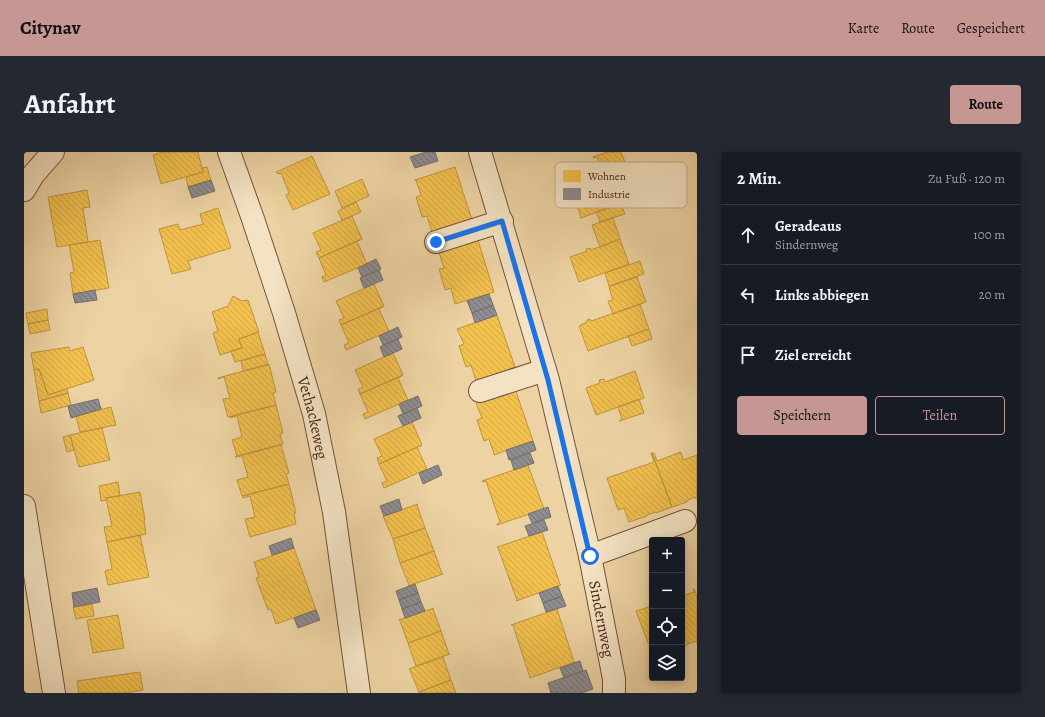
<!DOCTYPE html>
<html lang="de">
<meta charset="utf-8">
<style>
body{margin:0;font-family:Alegreya,serif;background:#242831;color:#f1f3f6}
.controls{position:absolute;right:12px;bottom:12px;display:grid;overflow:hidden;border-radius:4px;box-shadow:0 2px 10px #0003}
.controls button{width:36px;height:36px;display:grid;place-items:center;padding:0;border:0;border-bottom:1px solid #363941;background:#171b24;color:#f1f3f6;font:20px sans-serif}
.stop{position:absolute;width:12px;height:12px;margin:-9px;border:3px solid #1a73e8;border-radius:50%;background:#fff}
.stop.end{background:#1a73e8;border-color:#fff;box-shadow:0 1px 4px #0008}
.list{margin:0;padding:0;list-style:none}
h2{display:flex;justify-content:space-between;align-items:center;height:52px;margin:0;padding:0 16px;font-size:17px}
h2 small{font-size:13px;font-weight:400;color:#9ea1a6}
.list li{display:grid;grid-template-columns:26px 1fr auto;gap:12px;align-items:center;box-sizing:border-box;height:60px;padding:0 16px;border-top:1px solid #363941}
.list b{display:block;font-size:15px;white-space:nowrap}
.list p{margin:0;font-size:13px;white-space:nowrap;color:#9ea1a6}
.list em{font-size:13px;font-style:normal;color:#9ea1a6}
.actions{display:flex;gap:8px;padding:12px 16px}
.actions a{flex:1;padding:9px 0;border:1px solid #c59692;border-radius:4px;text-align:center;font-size:14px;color:#c59692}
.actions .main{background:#c59692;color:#111}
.icon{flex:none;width:22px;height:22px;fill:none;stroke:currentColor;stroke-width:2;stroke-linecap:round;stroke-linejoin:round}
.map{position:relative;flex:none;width:673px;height:541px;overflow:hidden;border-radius:4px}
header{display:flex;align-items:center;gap:24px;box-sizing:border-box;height:56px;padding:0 20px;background:#c59692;color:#111}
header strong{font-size:19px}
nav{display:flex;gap:22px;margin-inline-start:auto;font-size:14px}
.intro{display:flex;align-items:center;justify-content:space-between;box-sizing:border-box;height:96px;padding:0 24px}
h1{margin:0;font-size:28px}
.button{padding:10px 18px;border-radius:4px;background:#c59692;color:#111;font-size:14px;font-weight:700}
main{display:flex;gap:24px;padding:0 24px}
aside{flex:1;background:#171b24;border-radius:4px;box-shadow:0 2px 10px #0003}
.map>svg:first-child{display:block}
.homes{fill:url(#homes-back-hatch);stroke:#c0933e}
.industry{fill:url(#industry-back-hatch);stroke:#796e6e}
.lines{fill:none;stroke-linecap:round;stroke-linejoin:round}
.minor-casing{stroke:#74523c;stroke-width:24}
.minor{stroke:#f3e2c3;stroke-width:22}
.route{stroke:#1a73e8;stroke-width:5}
.labels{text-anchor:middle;stroke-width:4;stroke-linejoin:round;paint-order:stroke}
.street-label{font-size:16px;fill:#4b2719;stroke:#f3e2c3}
.key{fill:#f3e2c3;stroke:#c1aa90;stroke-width:1}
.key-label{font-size:11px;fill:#4b2719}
</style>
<header>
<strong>Citynav</strong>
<nav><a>Karte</a><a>Route</a><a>Gespeichert</a></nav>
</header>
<div class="intro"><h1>Anfahrt</h1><a class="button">Route</a></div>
<main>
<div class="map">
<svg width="673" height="541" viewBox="0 0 673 541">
<defs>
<pattern id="homes-back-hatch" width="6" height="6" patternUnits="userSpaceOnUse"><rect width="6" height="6" fill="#f2c14e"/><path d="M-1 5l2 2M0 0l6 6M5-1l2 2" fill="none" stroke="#d1a644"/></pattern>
<pattern id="industry-back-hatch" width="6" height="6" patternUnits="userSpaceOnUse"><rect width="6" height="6" fill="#8d8d92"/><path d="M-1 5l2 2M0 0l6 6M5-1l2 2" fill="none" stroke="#757376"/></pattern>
</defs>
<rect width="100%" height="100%" fill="#edd3a3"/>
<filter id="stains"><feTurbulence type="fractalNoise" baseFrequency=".005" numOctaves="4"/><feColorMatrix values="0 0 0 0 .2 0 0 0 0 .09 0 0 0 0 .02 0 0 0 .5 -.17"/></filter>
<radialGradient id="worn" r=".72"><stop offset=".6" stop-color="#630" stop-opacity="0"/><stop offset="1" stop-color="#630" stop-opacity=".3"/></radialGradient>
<!-- homes -->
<path class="homes" d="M138,0H174L179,20L137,32L129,3Z
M583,0H597L615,45L557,66L549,40L559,37L558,33L562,31L563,35L582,29L573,5L569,6V5Z
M288,4L306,42L269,58L262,43L265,41L257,21L254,22L252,20Z
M183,15L187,28L164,35L162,25L179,20L178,16Z
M431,15L448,68L408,80L403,64L398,65L392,45L397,43L392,28L391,29V28Z
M338,27L345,44L318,56L311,39Z
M63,38L66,55L59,56L64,90L33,95L24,45Z
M332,50L337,60L318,68L314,59Z
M597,52L601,62L575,70L576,69L572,60Z
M194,56L207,96L164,109L167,117L148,122L135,77L154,72L156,78L179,72L176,62Z
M328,64L338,87L295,106L292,100L297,98L289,81Z
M589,66L596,87L576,95L568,73Z
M338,87L333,89L343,112L300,130L298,125L302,123L295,106Z
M596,87L605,112L555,130L546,105L563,99L562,97L566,96L567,98Z
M76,88L85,136L49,142L46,121L50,120L45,93Z
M454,88L470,140L431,152L427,136L421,138L415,117L420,116L415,101H414V100Z
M616,109L620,122L585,134L581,121Z
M613,125L622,150L589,162L584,149L589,148L585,135Z
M350,132L360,154L317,173L315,168L320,166L312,149Z
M209,144L218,149L224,148L235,180L215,187L218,196L196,203L189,181L194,179L188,160L204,154Z
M616,152L625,177L564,199L555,174L563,170V168L566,167L567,169Z
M360,154L355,157L365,179L322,198L320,193L325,191L317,173Z
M23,157L24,168L4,172L2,161Z
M473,163L491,215L452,229L447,213L442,215L435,194L440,192L433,177Z
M24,168L26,178L6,182L4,172Z
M625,177L628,187L608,194L604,184Z
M234,180L241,202L211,210L207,199L218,196L215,187Z
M45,195L46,199L59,195L70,228L24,243L15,217L10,218L7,201Z
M369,201L379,223L336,242L334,237L339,235L331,218Z
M241,202L244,213L219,219L217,209Z
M245,212L252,240L249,241L252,253L204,265L199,247L206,246L200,225L194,227V226Z
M15,217L24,243L43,237L44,241L15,249L10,218Z
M611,219L620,246L572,263L562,236L576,231L575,228L580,227L581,230Z
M379,223L374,226L384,248L341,267L339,262L344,260L336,242Z
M491,237L509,289L470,303V302L465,287L460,289L453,268L458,266L452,251Z
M44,241L47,253L17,261L15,249Z
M615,247L620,261L595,269L598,267L594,255Z
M252,253L259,281L256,282L259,292L213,304L208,288L218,285L213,264L206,266V265Z
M87,255L92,273L56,280L52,264Z
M388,270L398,293L355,312L353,306L358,304L350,287Z
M78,276L86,308L55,315L46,283Z
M46,283L50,298L43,300L39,285Z
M257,293L265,321L262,322L265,332L218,344L213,328L224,325L218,304L212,305H211Z
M398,293L393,295L403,317L360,336L358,331L363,329L355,312Z
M657,300L659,308L673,303V346L672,347L671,345L662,349L663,350L648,355L628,301H630L633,309Z
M627,301H628L648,355L632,361V360L623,363V364L605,370L600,356L594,358L583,326L630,310Z
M504,313L520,357L473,373V372L476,370L462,329L459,330L458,329Z
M94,330L96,344L82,346L83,348L77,349L75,334Z
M265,332L272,361H270L272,372L226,385L221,367L231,365L226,344L219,346V344Z
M116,340L121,368H120L122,382L83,390L80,375L88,374L82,346Z
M394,352L393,353L401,376L369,387L359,364Z
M401,376L410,399L376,411L369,387Z
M518,380L536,432L537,433L492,449L493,448L474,396L473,395Z
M116,383L125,425L84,433L81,419L88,417L83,390Z
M270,396L292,458L252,472L247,457L244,458L232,426L235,425L230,410Z
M410,399L418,422H419L384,434L385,433L376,411Z
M669,437H670L673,444V490H672V489L663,492V493L658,495V444L670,440Z
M68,452L70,464L52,467L49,455Z
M628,454V490L624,491L612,459Z
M410,456L409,457L417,479L384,491L376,469L375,468Z
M533,457L550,510H551L506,526L489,473H487Z
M94,463L100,496L69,501L63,468Z
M417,479L425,502H426L392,514L384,491Z
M419,505L427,528L395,540L386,518L385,517Z
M116,520L119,538L100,541H55L53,529Z
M427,528L432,541H395V540Z"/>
<!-- industry -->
<path class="industry" d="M402,0H411L414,9L391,16L386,5Z
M187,28L191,39L168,46L164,35Z
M352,107L357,117L338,125L334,116Z
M355,118L359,128L340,136L336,126Z
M71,138L73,148L51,151L49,142Z
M465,142L469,153L448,161L443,149Z
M469,153L473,163L451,171L448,161Z
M374,175L378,185L359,193L355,184Z
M374,187L378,197L360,205L356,195Z
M394,244L398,254L379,262L375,252Z
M74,247L77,257L47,266L44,254Z
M393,256L397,266L379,274L374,264Z
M509,289L512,298L485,308L482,298Z
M506,301L510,311L490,318L487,308Z
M414,313L418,323L399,332L395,321Z
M375,347L378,358L360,364L356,354Z
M524,355L527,365L508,371L504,362Z
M520,368L524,378L505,384L501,374Z
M267,386L270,396L248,403L245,394Z
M391,432L394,441L375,448L372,439Z
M534,434L538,444L519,451L515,441Z
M73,436L76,450L50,455L48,441Z
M394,441L397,450L378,457L375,448Z
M538,444L542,454L522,460L519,451Z
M397,450L401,459L381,466L378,457Z
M292,458L296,468L274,476L270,466Z
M556,509L559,519L540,526L536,516Z
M562,518L569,537L558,541H527L524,531Z"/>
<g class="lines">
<defs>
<g id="minor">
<path id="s1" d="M205,0L229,67L260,161L290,262L310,360L335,541"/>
<path id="s2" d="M456,0L524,228L566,404L590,527V541"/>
<path d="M0,38L9,23L29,0"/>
<path d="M412,90L478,69"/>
<path d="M456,239L521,218"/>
<path d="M0,354L30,541"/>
<path d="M566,404L661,369"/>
</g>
</defs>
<!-- minor casing -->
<use href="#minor" class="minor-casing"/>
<!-- minor -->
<use href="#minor" class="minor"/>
</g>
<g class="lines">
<!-- route -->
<path class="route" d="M412,90L478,69L524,228L566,404"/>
</g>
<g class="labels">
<!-- street labels -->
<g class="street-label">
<text dy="6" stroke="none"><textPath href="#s1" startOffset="279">Vethackeweg</textPath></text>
<text dy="6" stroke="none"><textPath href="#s2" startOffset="483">Sindernweg</textPath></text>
</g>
</g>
<!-- legend -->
<rect x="531" y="10" width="132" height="46" rx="6" class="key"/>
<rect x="539" y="18" width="18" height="12" fill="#f2c14e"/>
<rect x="539" y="36" width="18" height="12" fill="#8d8d92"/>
<g class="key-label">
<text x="564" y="28">Wohnen</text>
<text x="564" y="46">Industrie</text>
</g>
<rect width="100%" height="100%" filter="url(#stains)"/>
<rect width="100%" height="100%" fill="url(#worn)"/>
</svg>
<div class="controls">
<button>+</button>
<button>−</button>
<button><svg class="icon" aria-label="locate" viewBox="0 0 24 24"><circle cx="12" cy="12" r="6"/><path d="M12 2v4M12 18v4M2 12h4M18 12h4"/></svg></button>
<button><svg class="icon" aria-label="layers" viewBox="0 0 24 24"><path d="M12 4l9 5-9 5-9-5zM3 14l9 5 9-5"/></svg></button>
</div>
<div class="stop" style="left:566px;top:404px"></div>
<div class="stop end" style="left:412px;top:90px"></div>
</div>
<aside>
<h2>2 Min.<small>Zu Fuß · 120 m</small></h2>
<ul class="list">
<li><svg class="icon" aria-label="ahead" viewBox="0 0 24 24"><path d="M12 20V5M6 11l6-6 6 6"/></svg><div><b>Geradeaus</b><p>Sindernweg</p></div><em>100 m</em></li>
<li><svg class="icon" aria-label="left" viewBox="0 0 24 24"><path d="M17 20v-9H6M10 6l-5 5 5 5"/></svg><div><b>Links abbiegen</b></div><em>20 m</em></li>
<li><svg class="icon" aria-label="arrive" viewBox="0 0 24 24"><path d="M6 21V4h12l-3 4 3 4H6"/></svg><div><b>Ziel erreicht</b></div></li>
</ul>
<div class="actions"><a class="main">Speichern</a><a>Teilen</a></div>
</aside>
</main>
